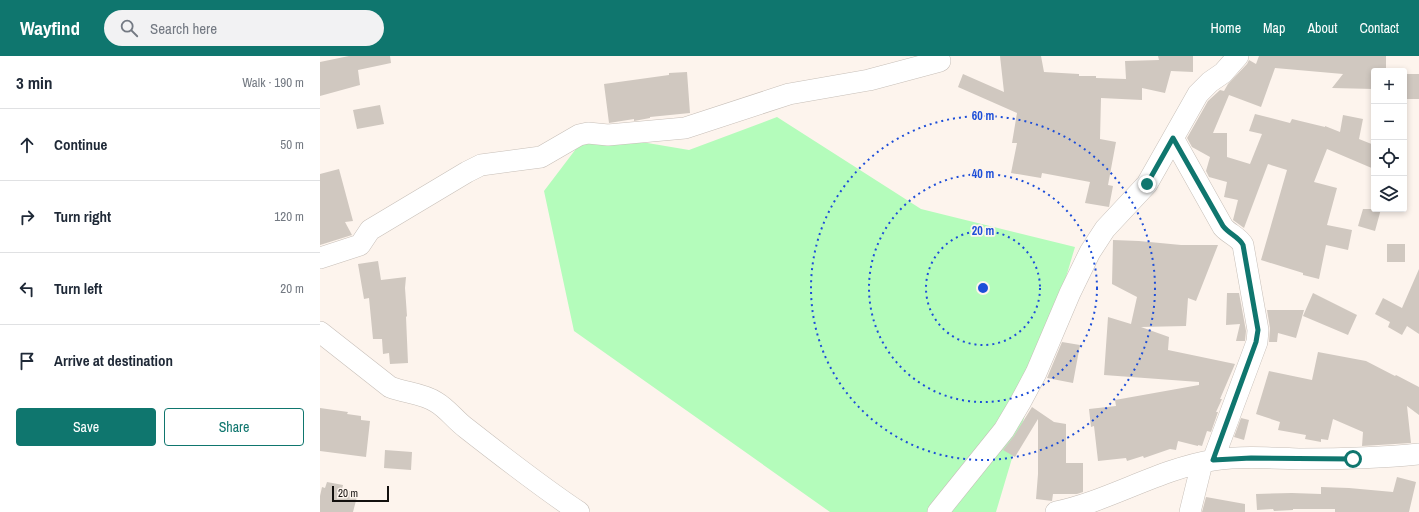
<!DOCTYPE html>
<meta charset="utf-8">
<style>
body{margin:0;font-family:"Archivo Narrow",sans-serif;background:#f2f2f3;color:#1f2937}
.controls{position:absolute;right:12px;top:12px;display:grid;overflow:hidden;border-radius:4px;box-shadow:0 2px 6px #0003}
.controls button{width:36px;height:36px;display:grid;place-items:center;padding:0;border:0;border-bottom:1px solid #e0e1e3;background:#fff;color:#1f2937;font:20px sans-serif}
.scale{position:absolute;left:12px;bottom:10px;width:57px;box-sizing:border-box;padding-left:4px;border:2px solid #13100e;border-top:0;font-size:11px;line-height:14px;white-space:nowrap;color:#13100e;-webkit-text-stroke:3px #fdf4ed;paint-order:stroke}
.stop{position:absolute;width:12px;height:12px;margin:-9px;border:3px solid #0f766e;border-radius:50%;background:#fff}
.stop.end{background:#0f766e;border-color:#fff;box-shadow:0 1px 4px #0008}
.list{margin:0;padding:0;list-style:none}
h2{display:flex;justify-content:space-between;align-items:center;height:52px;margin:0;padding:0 16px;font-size:17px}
h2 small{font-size:13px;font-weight:400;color:#747a83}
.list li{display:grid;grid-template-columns:26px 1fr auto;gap:12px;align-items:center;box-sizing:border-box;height:72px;padding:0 16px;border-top:1px solid #e0e1e3}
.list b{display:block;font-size:15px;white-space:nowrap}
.list em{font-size:13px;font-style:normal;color:#747a83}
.actions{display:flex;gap:8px;padding:12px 16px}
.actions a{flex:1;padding:9px 0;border:1px solid #0f766e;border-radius:4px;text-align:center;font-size:14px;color:#0f766e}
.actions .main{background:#0f766e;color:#fff}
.icon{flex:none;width:22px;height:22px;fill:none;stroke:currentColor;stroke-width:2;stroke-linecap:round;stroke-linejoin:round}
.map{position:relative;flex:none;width:1099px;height:456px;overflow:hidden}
header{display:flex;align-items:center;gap:24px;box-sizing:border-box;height:56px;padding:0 20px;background:#0f766e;color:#fff}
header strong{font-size:19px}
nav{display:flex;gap:22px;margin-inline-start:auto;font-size:14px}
.search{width:280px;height:36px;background:#f2f2f3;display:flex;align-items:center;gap:10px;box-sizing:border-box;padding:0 14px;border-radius:22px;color:#747a83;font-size:15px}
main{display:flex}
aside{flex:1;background:#fff}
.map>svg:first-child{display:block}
.green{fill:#b4fcbb}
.building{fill:#d0c8c0}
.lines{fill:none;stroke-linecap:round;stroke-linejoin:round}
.minor-casing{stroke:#c7bfb8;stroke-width:22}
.minor{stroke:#fff;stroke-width:21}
.route{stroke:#0f766e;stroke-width:5}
.ring{fill:none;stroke:#1d4ed8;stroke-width:2;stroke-dasharray:2 4}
.centre{fill:#1d4ed8;stroke:#fdf4ed;stroke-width:2}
.ring-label{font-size:12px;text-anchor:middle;font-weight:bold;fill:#1d4ed8;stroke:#fdf4ed;stroke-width:3.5;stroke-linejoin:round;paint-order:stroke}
</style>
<header>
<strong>Wayfind</strong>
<div class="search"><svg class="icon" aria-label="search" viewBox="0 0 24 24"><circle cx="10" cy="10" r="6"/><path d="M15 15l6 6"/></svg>Search here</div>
<nav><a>Home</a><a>Map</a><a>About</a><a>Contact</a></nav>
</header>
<main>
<aside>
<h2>3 min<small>Walk · 190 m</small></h2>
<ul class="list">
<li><svg class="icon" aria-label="ahead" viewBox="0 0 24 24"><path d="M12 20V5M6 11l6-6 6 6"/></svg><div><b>Continue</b></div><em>50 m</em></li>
<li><svg class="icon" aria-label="right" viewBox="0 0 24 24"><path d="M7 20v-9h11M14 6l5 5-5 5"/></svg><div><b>Turn right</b></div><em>120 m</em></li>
<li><svg class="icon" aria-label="left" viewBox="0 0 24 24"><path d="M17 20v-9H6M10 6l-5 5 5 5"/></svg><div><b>Turn left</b></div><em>20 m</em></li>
<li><svg class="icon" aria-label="arrive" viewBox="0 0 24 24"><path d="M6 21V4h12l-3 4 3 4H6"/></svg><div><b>Arrive at destination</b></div></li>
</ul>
<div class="actions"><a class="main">Save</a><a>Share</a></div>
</aside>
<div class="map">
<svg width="1099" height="456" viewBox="0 0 1099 456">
<rect width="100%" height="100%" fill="#fdf4ed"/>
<!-- green -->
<path class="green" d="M457,61L601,153L755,191L676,456H510L254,275L224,135L268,77L369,94Z"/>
<!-- building -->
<path class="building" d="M29,0H70L71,7L38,14L40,29L0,40V6Z
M680,0H721L724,16L759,18V20H776V22L806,23L805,5L839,4L838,0H873V16L851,15L845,37L822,32V44L781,42L780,83L796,86L788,129L793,130L789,151L765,147L770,126L722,117L721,122L691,117L697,87H692L697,57L638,31L643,18L684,36Z
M939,0H1066V15H1054V33L1012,32L1023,18L955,12L941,51L909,39L893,77H907V101L930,108L942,78L929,75L935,58L970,67L972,63L1005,71V70L1020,76L1023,59L1043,63L1039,83L1054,89V113L1007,93L994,126L1017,132L1007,169L1032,174L1028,194L1006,189L999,223L983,219V217L941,204L967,114L948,108L924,172L913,164L918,144L904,141L907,126L889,121L886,115L890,101L872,91L867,82L888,45L900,34L904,35L908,28L927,8L929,4L936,8Z
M367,16L370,57L330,61V62L314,65V63L289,67L284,28L349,19V17Z
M1084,18H1099V43H1084Z
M60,49L64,68L37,73L33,54Z
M19,113L33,165L25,166L32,179L0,189V118Z
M1043,153H1061L1055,175L1038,170Z
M793,184L819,185L861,189H898L876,245L868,242L866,270L821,271L849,281L848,294L915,308L900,343H902L896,356H898L891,376L887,375L882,390L878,389V390L858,385L856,394L850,393L824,402L823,400L807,405L806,402L778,405L774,370L771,371L769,353L796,350L795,344L879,329V326L784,319L788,261L811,268L817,241L792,228Z
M1067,188H1085V206H1067Z
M58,205L61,224L86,221L85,232L87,260L86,261L88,307L70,308L69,297L63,298L62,283H53L49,242L44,243L38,208Z
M1099,213V278L1087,270L1082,279L1068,271L1070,266L1055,258L1063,242L1082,252Z
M907,237H919L926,275L925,285H916L920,268L906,269Z
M993,237L1037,259L1028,279L983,260Z
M947,254H984L976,282L958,277L957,286H949L950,272Z
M742,286L760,289L753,327L727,322Z
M998,296L1046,305L1075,320L1076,319L1099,331V359L1087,350L1091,387L1042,390L1043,376L1013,363L1008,384L1001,383V386L985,383L986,379L958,374L960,366L936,358L949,315L992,324Z
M712,351L734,366L746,368V407H763V436L757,438H733L732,445L716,443L718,418V363L695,401L683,394L694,380Z
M0,352L28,356L27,358L41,360V364L50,365L46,401L0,395Z
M921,362L929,364L924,384L914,381Z
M65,394L92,396L91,414L64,412Z
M1077,421L1096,426L1089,456H1015V453H973V454L954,455L953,453L937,454L936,438L972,437L1001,438V431L1029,432L1073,436Z
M7,426L23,429L22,433L38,437L33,456H0V440L2,431L5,432Z
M886,441L925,448V456H882Z"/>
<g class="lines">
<defs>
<path id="minor" d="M853,82L903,171C909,178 919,181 923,189L938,274L937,286L893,404
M0,202L40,189L50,174L147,116L161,109L221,101L259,79L268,77L288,79L365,72L469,38L549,24L620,5
M0,276L70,331C85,337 102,337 116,346C128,353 135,364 146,372C183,401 220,430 259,456
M618,456L684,374L700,347L716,317L750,237L770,196L785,173L827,128L878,38L890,26L903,17L918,0
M736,456C789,445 839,413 894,404C922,400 952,402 981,403C1022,403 1059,402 1099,398
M870,456L882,407"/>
</defs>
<!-- minor casing -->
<use href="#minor" class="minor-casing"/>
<!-- minor -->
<use href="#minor" class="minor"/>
</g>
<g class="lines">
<!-- route -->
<path class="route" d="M827,128L853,82L903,170C909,178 919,181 923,189L938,274L936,286L893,404L931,402L1033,403"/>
</g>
<!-- distance rings -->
<g class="ring">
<circle cx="663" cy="232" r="57"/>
<circle cx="663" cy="232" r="114"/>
<circle cx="663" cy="232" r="172"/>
</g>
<circle cx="663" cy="232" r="6" class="centre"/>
<g class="ring-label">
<text x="663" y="64">60 m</text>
<text x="663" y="122">40 m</text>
<text x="663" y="179">20 m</text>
</g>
</svg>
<div class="controls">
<button>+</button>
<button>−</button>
<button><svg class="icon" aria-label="locate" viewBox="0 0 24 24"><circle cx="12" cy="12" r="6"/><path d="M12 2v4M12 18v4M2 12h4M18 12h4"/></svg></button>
<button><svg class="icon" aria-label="layers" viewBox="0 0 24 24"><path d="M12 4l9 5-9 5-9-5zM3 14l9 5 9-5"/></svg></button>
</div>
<div class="scale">20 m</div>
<div class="stop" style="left:1033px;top:403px"></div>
<div class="stop end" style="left:827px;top:128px"></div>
</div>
</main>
